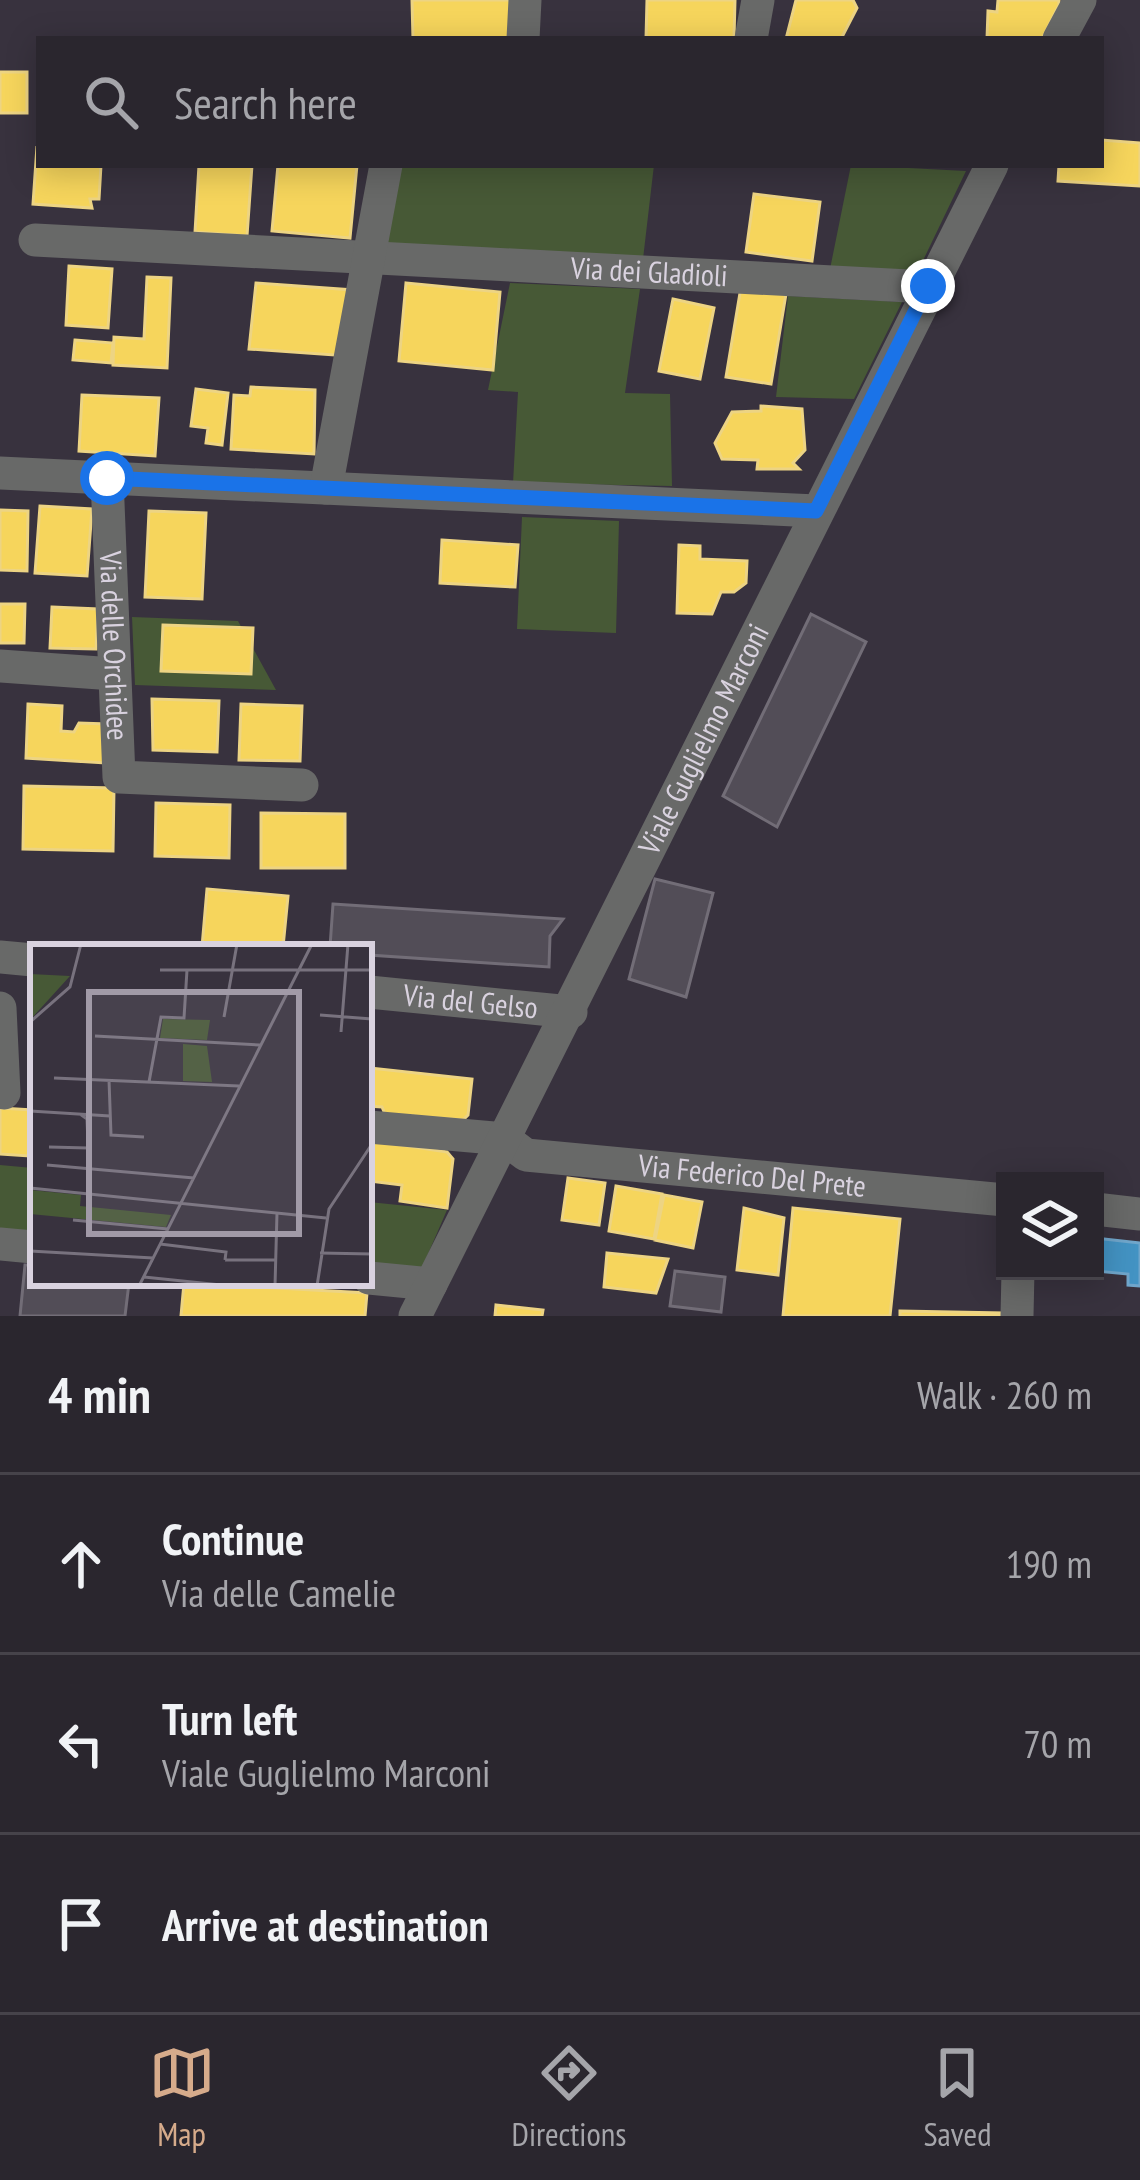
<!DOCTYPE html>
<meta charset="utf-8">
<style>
body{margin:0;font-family:"PT Sans Narrow",sans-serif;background:#322e36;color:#f1f3f6}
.controls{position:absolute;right:36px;bottom:36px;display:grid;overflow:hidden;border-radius:0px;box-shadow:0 6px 30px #0003}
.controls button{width:108px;height:108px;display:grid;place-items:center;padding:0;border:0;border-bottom:3px solid #46434a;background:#2a262e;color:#f1f3f6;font:60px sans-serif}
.stop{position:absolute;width:36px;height:36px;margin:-27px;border:9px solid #1a73e8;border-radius:50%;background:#fff}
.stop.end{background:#1a73e8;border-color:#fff;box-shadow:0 3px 12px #0008}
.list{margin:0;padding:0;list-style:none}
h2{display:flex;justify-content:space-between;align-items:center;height:156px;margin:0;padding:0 48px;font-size:51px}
h2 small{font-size:39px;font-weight:400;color:#a5a5aa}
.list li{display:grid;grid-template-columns:78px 1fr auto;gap:36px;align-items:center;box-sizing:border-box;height:180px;padding:0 48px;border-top:3px solid #46434a}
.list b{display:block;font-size:45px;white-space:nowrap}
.list p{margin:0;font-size:39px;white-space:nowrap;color:#a5a5aa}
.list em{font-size:39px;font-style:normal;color:#a5a5aa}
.icon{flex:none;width:66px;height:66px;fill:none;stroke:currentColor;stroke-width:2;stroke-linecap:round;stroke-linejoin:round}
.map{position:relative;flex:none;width:1140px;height:1316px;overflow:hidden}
.search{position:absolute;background:#2a262e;box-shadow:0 6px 30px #0003;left:36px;right:36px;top:36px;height:132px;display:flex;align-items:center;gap:30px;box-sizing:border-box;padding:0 42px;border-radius:0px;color:#a5a5aa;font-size:45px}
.sheet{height:696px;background:#2a262e}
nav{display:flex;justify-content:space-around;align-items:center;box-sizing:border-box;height:168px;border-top:3px solid #46434a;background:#2a262e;font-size:33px;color:#a5a5aa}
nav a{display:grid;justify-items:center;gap:6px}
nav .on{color:#d6ab8b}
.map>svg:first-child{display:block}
.green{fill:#475936}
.homes{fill:#f6d55c;stroke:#edd483;stroke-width:3}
.schools{fill:#4393c3;stroke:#70a6cb;stroke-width:3}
.building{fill:#524d57;stroke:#726d77;stroke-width:3}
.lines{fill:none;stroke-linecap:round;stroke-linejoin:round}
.minor{stroke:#686968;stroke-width:33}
.route{stroke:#1a73e8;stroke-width:15}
.labels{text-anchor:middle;stroke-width:12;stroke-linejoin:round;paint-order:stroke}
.street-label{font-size:30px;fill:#d9d2df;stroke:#2f2437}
.inset-road{fill:none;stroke:#78727e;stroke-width:3}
.view{fill:#a19aa7;fill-opacity:0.15;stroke:#a19aa7;stroke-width:6}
.inset-edge{fill:none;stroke:#d9d2df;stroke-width:6}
</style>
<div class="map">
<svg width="1140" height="1316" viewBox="0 0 1140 1316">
<rect width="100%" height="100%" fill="#38323e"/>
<!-- green -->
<path class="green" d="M401,165H654L643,259L386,246Z
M851,165L966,171L917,273L830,269Z
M510,283L640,289L625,393L670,394L672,486L513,483L518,392L488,390Z
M788,296L902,302L854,399L776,397Z
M522,517L619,521L616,633L517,629Z
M132,617L238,621L276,690L135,685Z
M0,1165L33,1168V1238L0,1234Z
M369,1202L447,1210L418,1277L369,1272Z"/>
<!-- homes -->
<path class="homes" d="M412,0H520V39H413Z
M647,0H735L734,39H646Z
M796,0H853L857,8L841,39H786Z
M998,0H1059V5L1042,39H987L988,11L997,12Z
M0,72H27V113H0Z
M1101,140L1140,143V186L1058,181L1059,165H1101Z
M37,146L39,165H101L99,199H90L92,208L33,204Z
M199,165H252L247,236L195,232Z
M278,165H357L350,238L272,231Z
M754,194L820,202L812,261L746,252Z
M69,266L112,269L108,328L66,325Z
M147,277L171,278L167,368L113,365L114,337L144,339Z
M256,283L353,290L348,356L249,349Z
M406,283L500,292L493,370L399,361Z
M741,287L786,294L771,384L726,377Z
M673,299L714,308L700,379L659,371Z
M75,340L113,343L111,363L73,360Z
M251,387L315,390L314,454L231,449L234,395L250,396Z
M196,389L228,393L222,445L206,443L208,428L191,426Z
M82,395L159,398L155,456L79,451Z
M761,406L802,409L805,450L793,463L799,469H757L758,460L722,459L715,443L732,412L761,411Z
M40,506L92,509L87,576L35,573Z
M0,510L28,511L27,571L0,570Z
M149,511L206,513L202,599L145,597Z
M442,540L518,545L515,587L440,583Z
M679,545L700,546V559L747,561L746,583L734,592H721L712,614L677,613Z
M0,604H25L24,643H0Z
M52,607L98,609L96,649L50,648Z
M163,625L253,628L251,674L161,671Z
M152,699L219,701L217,752L153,750Z
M28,704L62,706L61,731L74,732L79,723L107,724L105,763L26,758Z
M241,704L302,706L300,761L239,760Z
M24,786L114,788L113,851L23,849Z
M156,803L230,805L229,858L155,856Z
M261,813L345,814V868H261Z
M207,889L288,896L283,947H202Z
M370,1068L472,1079L468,1115L463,1120L385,1114L382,1107L369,1106Z
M0,1108L32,1110L29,1156L0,1154Z
M369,1140L447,1152L453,1159L447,1208L400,1201L402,1185L369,1181Z
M568,1178L605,1183L599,1225L562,1220Z
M616,1186L662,1194L654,1239L609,1231Z
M664,1195L702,1202L693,1248L655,1240Z
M744,1208L784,1218L778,1275L737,1270Z
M793,1208L900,1219L890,1316H783Z
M607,1253L668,1259L656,1293L604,1287Z
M184,1283L367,1293L365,1316H181Z
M496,1305L543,1310L542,1316H495Z
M900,1311L1003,1313V1316H900Z"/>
<!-- schools -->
<path class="schools" d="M1095,1238L1140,1243V1286L1128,1285V1274L1095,1271Z"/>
<!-- building -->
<path class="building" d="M811,614L866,642L777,827L723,796Z
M655,879L713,893L686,997L629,979Z
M333,904L563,919L550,936L549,967L369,955V947H330Z
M25,1265H33V1283H129L125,1316H20Z
M675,1271L725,1277L721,1312L670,1306Z"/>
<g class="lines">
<!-- minor -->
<g class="minor">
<path d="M523,39L525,0"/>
<path d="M751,39L758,0"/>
<path d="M1059,39L1080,0"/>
<path id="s1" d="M35,240L928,287"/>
<path d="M0,473L816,511"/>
<path id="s2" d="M107,478L119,777L302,785"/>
<path d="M326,488L386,165"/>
<path d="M0,666L114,674"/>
<path d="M0,957L33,960"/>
<path id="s3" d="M369,992L571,1012"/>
<path d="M0,1008L4,1093"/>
<path id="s4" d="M369,1127L505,1139L526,1155L1005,1200"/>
<path d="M1095,1209L1140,1214"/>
<path d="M0,1244L33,1247"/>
<path d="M369,1278L431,1284"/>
<path id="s5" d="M415,1316L992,165"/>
<path d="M1017,1316L1018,1271"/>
</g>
</g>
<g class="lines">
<!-- route -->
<path class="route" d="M107,478L816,511L928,286"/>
</g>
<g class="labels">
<!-- street labels -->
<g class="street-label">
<text dy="10" stroke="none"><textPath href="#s1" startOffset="615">Via dei Gladioli</textPath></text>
<text dy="10" stroke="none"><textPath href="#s2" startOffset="168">Via delle Orchidee</textPath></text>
<text dy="10" stroke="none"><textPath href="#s5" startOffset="645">Viale Guglielmo Marconi</textPath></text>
<text dy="10" stroke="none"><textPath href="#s3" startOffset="102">Via del Gelso</textPath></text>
<text dy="10" stroke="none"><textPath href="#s4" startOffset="390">Via Federico Del Prete</textPath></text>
</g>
</g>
<!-- overview -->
<g transform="translate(30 944)">
<rect width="342" height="342" fill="#38323e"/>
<path d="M0,30L40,32L0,76ZM133,75L180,76L177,96L130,94ZM153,100L177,102L182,138L153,137ZM0,246L51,251L50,262L141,271L136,283L0,270Z" fill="#475936"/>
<path class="inset-road" d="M130,26H342M290,71L342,75M194,73L207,0M0,78L40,43L51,0M311,88L318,0M65,92L230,101M24,134L209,142M79,136L81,191L114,193M119,138L131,73L154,74L157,26M0,167L80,172M50,170L57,175L60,249M19,203L58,204M17,221L164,234M0,244L296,274M43,276L138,285M130,300L196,308L195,316M0,307L123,314M290,309L342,310M195,316H245M114,333L191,341M109,342L282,0M245,342L247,269M287,342L299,265L342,200"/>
<path class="view" d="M59,48H269V290H59Z"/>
<rect width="342" height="342" class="inset-edge"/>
</g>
</svg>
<div class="controls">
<button><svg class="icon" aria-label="layers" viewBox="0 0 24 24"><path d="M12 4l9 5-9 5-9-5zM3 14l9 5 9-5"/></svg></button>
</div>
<div class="stop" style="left:107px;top:478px"></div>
<div class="stop end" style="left:928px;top:286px"></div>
<div class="search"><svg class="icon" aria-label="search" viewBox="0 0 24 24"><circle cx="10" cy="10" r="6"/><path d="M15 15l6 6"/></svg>Search here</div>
</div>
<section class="sheet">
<h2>4 min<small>Walk · 260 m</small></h2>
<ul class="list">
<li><svg class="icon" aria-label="ahead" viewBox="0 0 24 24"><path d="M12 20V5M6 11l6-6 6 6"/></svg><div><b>Continue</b><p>Via delle Camelie</p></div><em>190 m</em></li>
<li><svg class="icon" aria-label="left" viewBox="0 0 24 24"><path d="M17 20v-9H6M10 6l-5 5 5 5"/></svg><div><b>Turn left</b><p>Viale Guglielmo Marconi</p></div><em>70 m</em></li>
<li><svg class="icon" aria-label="arrive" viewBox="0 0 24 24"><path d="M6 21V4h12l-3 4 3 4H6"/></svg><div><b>Arrive at destination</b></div></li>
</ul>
</section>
<nav>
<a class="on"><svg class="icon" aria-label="map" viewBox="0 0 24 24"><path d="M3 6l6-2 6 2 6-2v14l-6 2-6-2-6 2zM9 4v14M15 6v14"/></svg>Map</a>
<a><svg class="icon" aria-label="directions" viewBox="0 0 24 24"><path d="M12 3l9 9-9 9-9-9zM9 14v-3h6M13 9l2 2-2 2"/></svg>Directions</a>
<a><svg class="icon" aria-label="saved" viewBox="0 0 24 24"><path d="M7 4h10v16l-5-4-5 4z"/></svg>Saved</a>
</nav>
